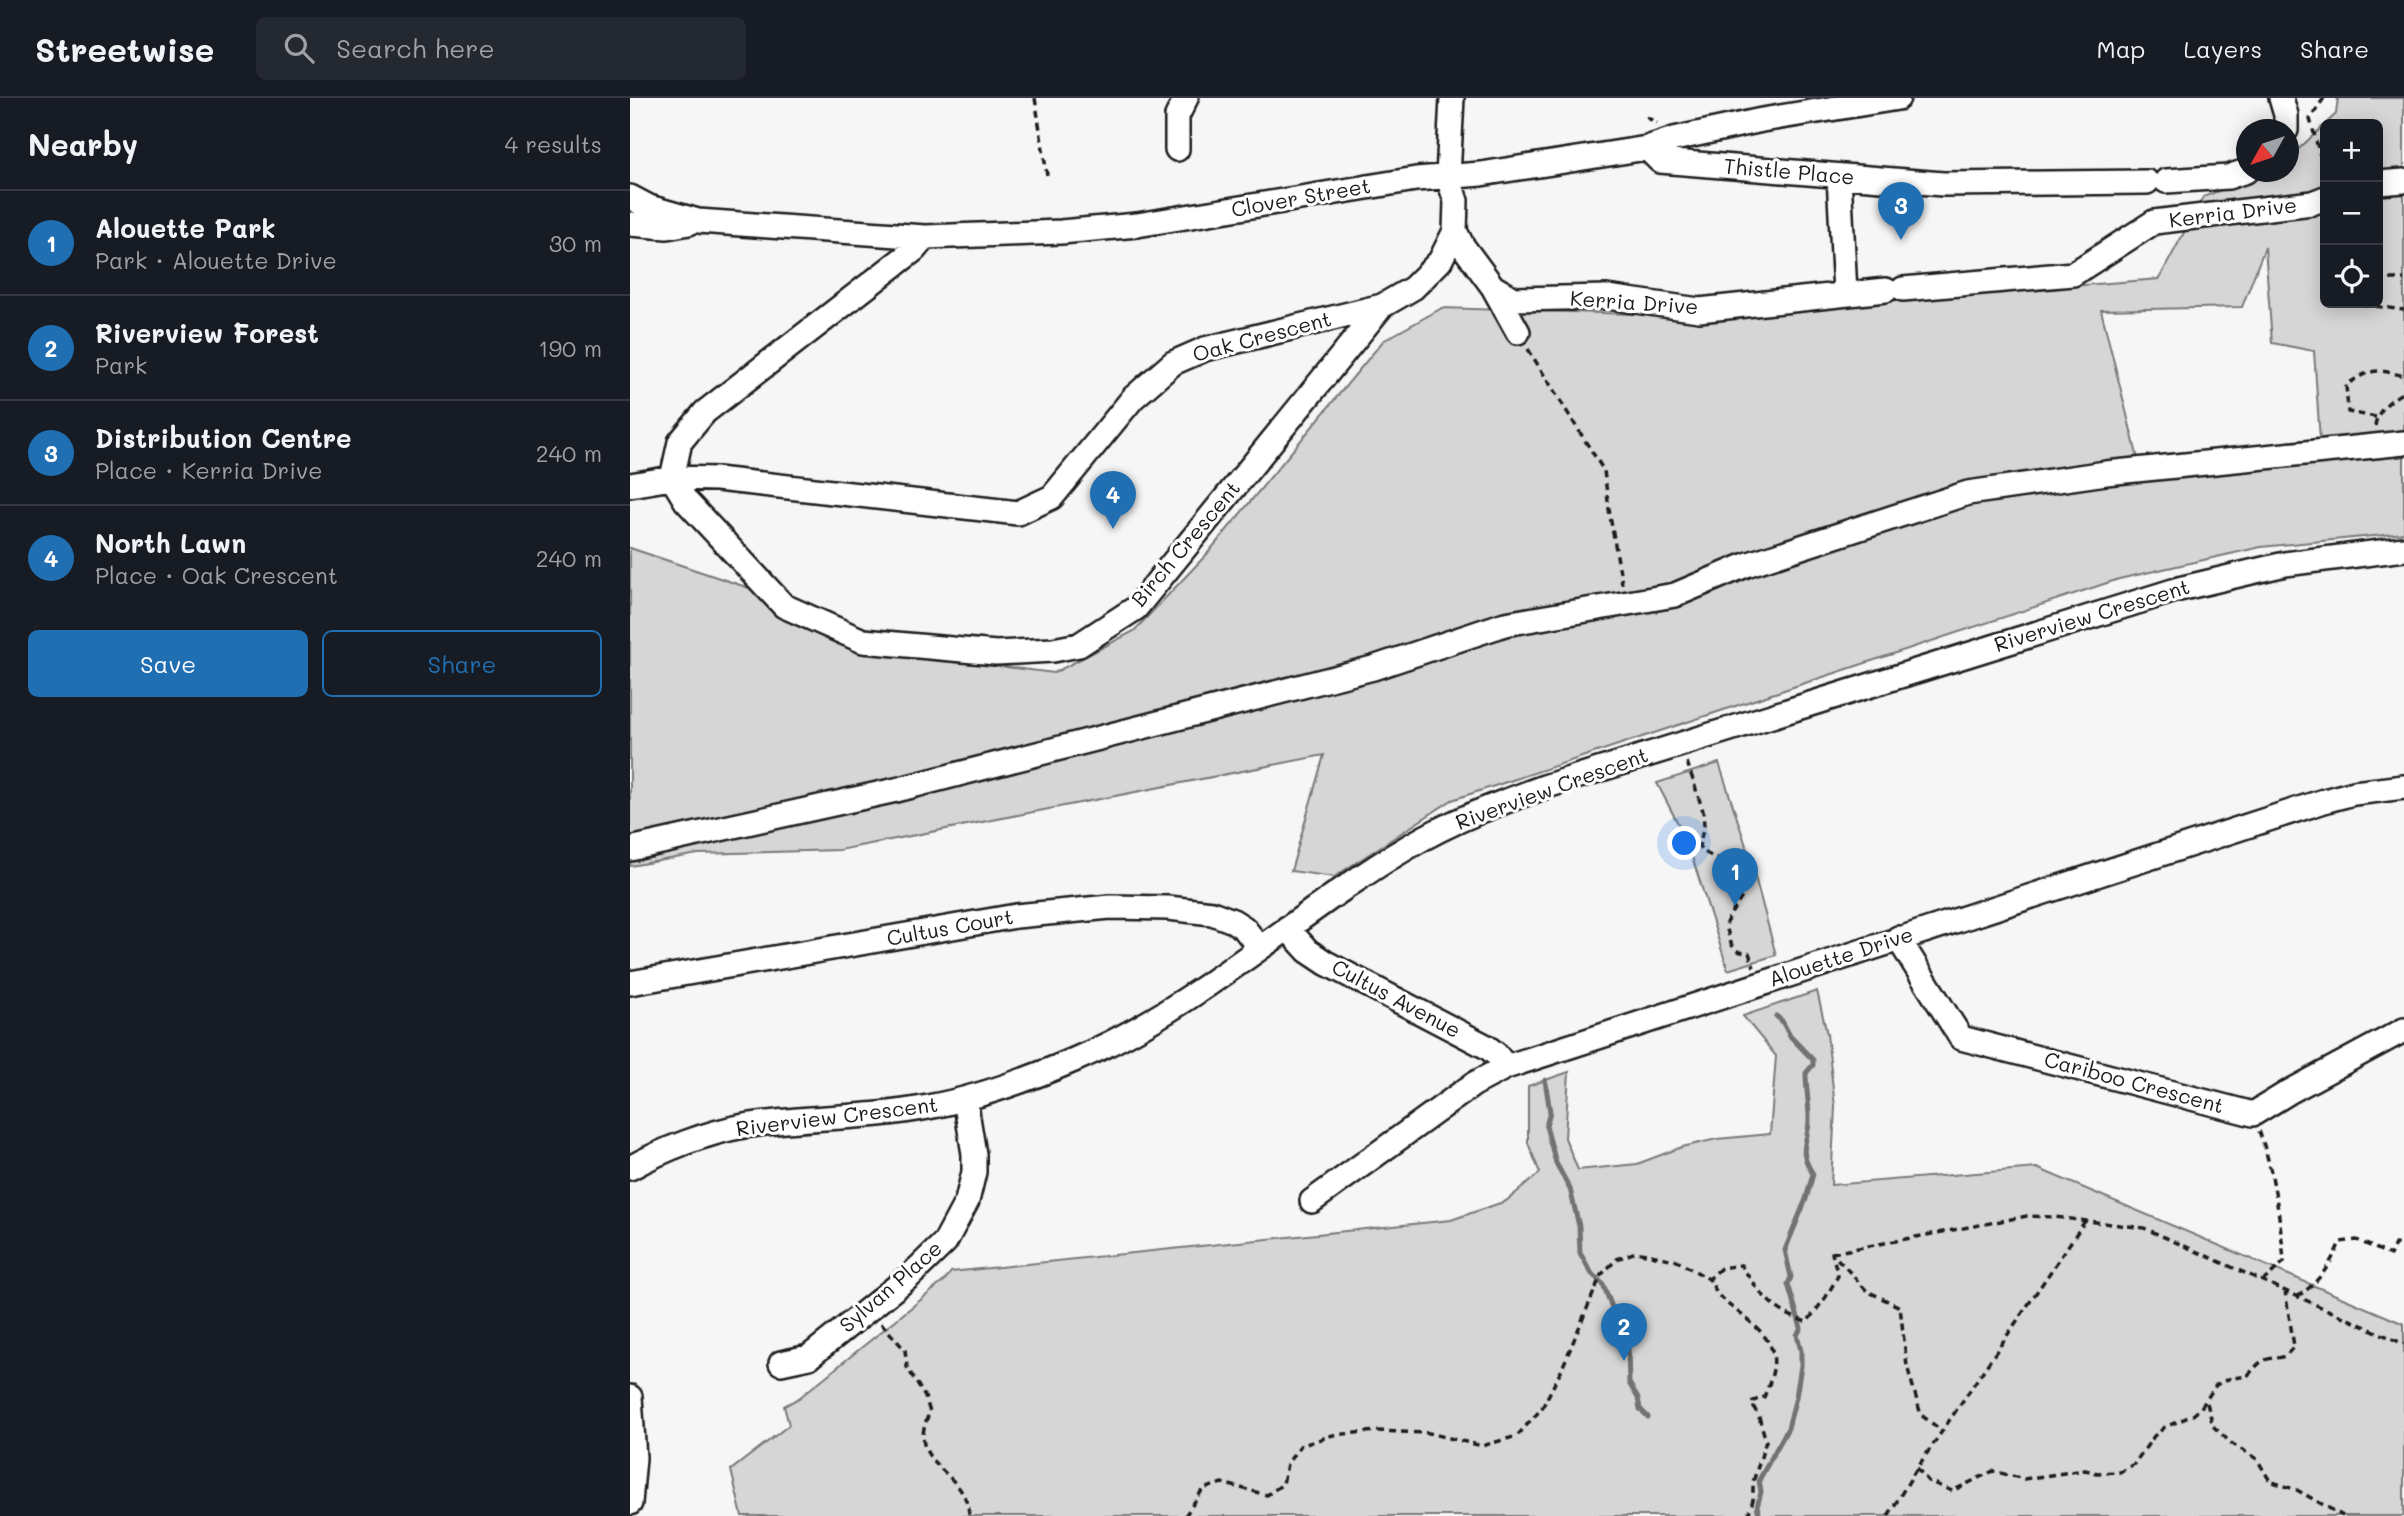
<!DOCTYPE html>
<meta charset="utf-8">
<style>
body{margin:0;font-family:Mali,sans-serif;background:#242831;color:#f1f3f6}
.controls{position:absolute;right:21px;top:21px;display:grid;overflow:hidden;border-radius:10px;box-shadow:0 4px 18px #0003}
.controls button{width:63px;height:63px;display:grid;place-items:center;padding:0;border:0;border-bottom:2px solid #363941;background:#171b24;color:#f1f3f6;font:35px sans-serif}
.compass{position:absolute;left:1606px;top:21px;width:63px;height:63px;border-radius:50%;background:#171b24;box-shadow:0 4px 18px #0003;rotate:230deg}
.you{position:absolute;left:1055px;top:746px;width:24px;height:24px;margin:-18px;border:5px solid #fff;border-radius:50%;background:#1a73e8;box-shadow:0 0 0 10px #1a73e833}
.badge{display:grid;place-items:center;width:46px;height:46px;border-radius:50%;background:#1f6fb2;color:#fff;font-size:23px;font-weight:700}
.pin{position:absolute;translate:-50% -58px;filter:drop-shadow(0 2px 4px #0008)}
.pin::after{content:'';position:absolute;top:37px;width:24px;height:21px;background:inherit;clip-path:polygon(0 0,100% 0,50% 100%)}
.list{margin:0;padding:0;list-style:none}
h2{display:flex;justify-content:space-between;align-items:center;height:91px;margin:0;padding:0 28px;font-size:30px}
h2 small{font-size:23px;font-weight:400;color:#9ea1a6}
.list li{display:grid;grid-template-columns:46px 1fr auto;gap:21px;align-items:center;box-sizing:border-box;height:105px;padding:0 28px;border-top:2px solid #363941}
.list b{display:block;font-size:26px;white-space:nowrap}
.list p{margin:0;font-size:23px;white-space:nowrap;color:#9ea1a6}
.list em{font-size:23px;font-style:normal;color:#9ea1a6}
.actions{display:flex;gap:14px;padding:21px 28px}
.actions a{flex:1;padding:16px 0;border:2px solid #1f6fb2;border-radius:10px;text-align:center;font-size:24px;color:#1f6fb2}
.actions .main{background:#1f6fb2;color:#fff}
.icon{flex:none;width:38px;height:38px;fill:none;stroke:currentColor;stroke-width:2;stroke-linecap:round;stroke-linejoin:round}
.map{position:relative;flex:none;width:1774px;height:1418px;overflow:hidden}
header{display:flex;align-items:center;gap:42px;box-sizing:border-box;height:98px;padding:0 35px;background:#171b24;border-bottom:2px solid #363941}
header strong{font-size:33px}
nav{display:flex;gap:38px;margin-inline-start:auto;font-size:24px}
.search{width:490px;height:63px;background:#242831;display:flex;align-items:center;gap:18px;box-sizing:border-box;padding:0 24px;border-radius:10px;color:#9ea1a6;font-size:26px}
main{display:flex}
aside{flex:1;background:#171b24}
.map>svg:first-child{display:block}
.green{fill:#d6d6d6;stroke:#797979;stroke-width:2;fill-rule:evenodd}
.lines{fill:none;stroke-linecap:round;stroke-linejoin:round}
.stream{stroke:#727272;stroke-width:5}
.minor-casing{stroke:#1c1c1c;stroke-width:28}
.path{stroke:#1c1c1c;stroke-width:3.5;stroke-dasharray:7 5;stroke-linecap:butt}
.minor{stroke:#fff;stroke-width:23}
.labels{text-anchor:middle;stroke-width:6;stroke-linejoin:round;paint-order:stroke}
.street-label{font-size:21px;fill:#1c1c1c;stroke:#fff}
</style>
<header>
<strong>Streetwise</strong>
<div class="search"><svg class="icon" aria-label="search" viewBox="0 0 24 24"><circle cx="10" cy="10" r="6"/><path d="M15 15l6 6"/></svg>Search here</div>
<nav><a>Map</a><a>Layers</a><a>Share</a></nav>
</header>
<main>
<aside>
<h2>Nearby<small>4 results</small></h2>
<ul class="list">
<li><span class="badge">1</span><div><b>Alouette Park</b><p>Park · Alouette Drive</p></div><em>30 m</em></li>
<li><span class="badge">2</span><div><b>Riverview Forest</b><p>Park</p></div><em>190 m</em></li>
<li><span class="badge">3</span><div><b>Distribution Centre</b><p>Place · Kerria Drive</p></div><em>240 m</em></li>
<li><span class="badge">4</span><div><b>North Lawn</b><p>Place · Oak Crescent</p></div><em>240 m</em></li>
</ul>
<div class="actions"><a class="main">Save</a><a>Share</a></div>
</aside>
<div class="map">
<svg width="1774" height="1418" viewBox="0 0 1774 1418">
<rect width="100%" height="100%" fill="#f6f6f6"/>
<filter id="ink" filterUnits="userSpaceOnUse"><feTurbulence type="fractalNoise" baseFrequency=".0143" numOctaves="2"/><feDisplacementMap in="SourceGraphic" scale="14" xChannelSelector="R" yChannelSelector="G"/><feConvolveMatrix kernelMatrix="1 2 1 2 8 2 1 2 1" color-interpolation-filters="sRGB"/></filter>
<g filter="url(#ink)">
<!-- green -->
<path class="green" d="M1708,0H1774V435L1631,449L1489,481L822,702L704,779L661,773L694,657L209,752L68,756L0,768V450L125,492L254,554L424,575L504,533L577,456L753,243L812,210L1062,218L1529,181L1573,99L1637,74H1658L1659,60L1706,16ZM1695,26H1748V205H1695ZM1635,149L1642,245L1684,253L1690,343L1508,361L1471,212L1612,209Z
M1089,665L1120,760L1146,857L1098,872L1057,743L1027,685Z
M1187,893L1197,936L1205,1009L1201,1087L1407,1070L1774,1226V1418H112L101,1372L159,1327L154,1308L169,1300L314,1183L321,1174L821,1122L876,1103L910,1075L898,1045V988L939,974L935,1040L948,1072L1007,1066L1052,1049L1087,1041L1140,1036L1146,958L1113,918Z"/>
<g class="lines">
<!-- stream -->
<path class="stream" d="M915,982L920,1014L916,1028L926,1065L940,1091L949,1128L950,1155L962,1176L973,1186L998,1251L999,1285L1008,1300L1010,1311L1018,1319
M1130,1418L1127,1409L1131,1394L1129,1382L1158,1330L1166,1299L1171,1268V1253L1167,1237L1171,1230L1158,1186L1161,1179L1155,1152L1176,1101L1183,1076C1166,1050 1179,1045 1179,1021C1179,1006 1176,990 1176,975L1183,967V962L1160,938L1152,923L1146,918"/>
<defs>
<path id="minor" d="M1651,0L1656,17V32
M1017,50L1030,63L1313,86L1517,84
M547,51V18L556,0
M1209,78L1215,195
M1536,83L1598,79L1616,73
M1748,85L1774,83
M0,99L19,109L68,123L295,139L431,134L507,127L786,81L851,76L1017,50L1044,41L1132,22L1268,0
M0,126L37,129L59,125
M825,133L832,147L863,189L884,201L977,199L1069,212L1256,192
M295,139L284,152L75,314L50,344L42,380L56,403L154,508L233,543L366,555L423,552L449,547L506,510L752,208
M863,189L888,234
M1273,191L1443,176L1524,124L1682,105L1695,100
M0,387L42,380L87,381L388,415L422,399L503,300L543,265L575,251L752,208L783,190L810,163L825,133L826,103L818,79L822,0
M0,751L266,692L743,570L875,526L1045,497L1116,467L1338,395L1476,375L1774,345
M657,830L678,853L696,865L857,949L866,956L876,969
M1268,840L1331,940L1623,1016L1659,994L1774,932
M0,885L386,818L480,809L538,810L582,815L603,823L614,830L629,849
M0,1070C34,1051 76,1035 114,1028C175,1018 237,1021 298,1009C348,1000 397,982 444,962C567,910 665,816 778,749C821,723 867,706 914,689L1549,491L1655,466L1774,451
M682,1103L844,986L876,969L1694,703L1724,695L1774,689
M151,1265L179,1259L280,1178L315,1144L337,1103L344,1074V1056L335,1001
M0,1299L4,1360L0,1405"/>
</defs>
<!-- minor casing -->
<use href="#minor" class="minor-casing"/>
<!-- path -->
<path class="path" d="M405,0L417,77
M1694,0L1680,21L1690,57L1695,59
M1016,19L1027,25
M1748,181H1774
M1722,205L1774,212
M898,251L974,373L980,418L992,486
M1746,319L1718,314L1716,287C1741,271 1745,270 1774,278
M1745,328C1747,312 1761,301 1774,294
M1057,664L1073,713L1074,728L1069,748C1079,766 1116,758 1117,782C1118,798 1099,812 1096,828C1101,844 1100,855 1119,855L1124,869
M1629,1033C1643,1069 1651,1125 1654,1164L1633,1183
M1202,1155L1397,1118L1425,1119L1514,1130L1774,1246
M1667,1199C1689,1184 1700,1168 1710,1144L1727,1142L1760,1157L1765,1146L1774,1147
M251,1225L275,1252L277,1269L295,1299L300,1314C272,1369 338,1370 339,1418
M1577,1305L1583,1328L1601,1345L1627,1361L1640,1383L1667,1392L1713,1418
M1287,1370L1298,1383L1322,1393L1363,1373L1394,1381L1455,1372L1468,1375L1490,1374L1504,1366L1524,1338L1535,1329L1563,1317L1570,1311L1586,1287L1598,1281L1617,1278C1623,1273 1627,1265 1635,1262C1650,1257 1651,1265 1664,1248L1655,1193
M555,1418L573,1391L592,1385L637,1397L653,1386L657,1366L670,1348L703,1337L747,1333L799,1335L852,1348L887,1338L912,1310L931,1273L971,1177L987,1161L1006,1154L1045,1162L1079,1181
M1118,1418L1123,1402V1384L1136,1343L1129,1319L1121,1304L1134,1299C1139,1287 1146,1270 1143,1256C1138,1231 1106,1215 1091,1200C1086,1195 1083,1187 1079,1181L1091,1170L1111,1167C1130,1196 1143,1214 1177,1224L1196,1199L1208,1178L1202,1155L1237,1193L1270,1209L1277,1268L1291,1317L1312,1333
M1258,1418L1287,1370L1455,1123"/>
<!-- minor -->
<use href="#minor" class="minor"/>
</g>
</g>
<g class="labels">
<!-- street labels -->
<g class="street-label">
<text transform="translate(1159 74) rotate(5)" y="7">Thistle Place</text>
<text transform="translate(671 100) rotate(-10)" y="7">Clover Street</text>
<text transform="translate(1603 115) rotate(-7)" y="7">Kerria Drive</text>
<text transform="translate(1004 205) rotate(4)" y="7">Kerria Drive</text>
<text transform="translate(632 239) rotate(-15)" y="7">Oak Crescent</text>
<text transform="translate(556 446) rotate(-50)" y="7">Birch Crescent</text>
<text transform="translate(1462 518) rotate(-17)" y="7">Riverview Crescent</text>
<text transform="translate(922 691) rotate(-20)" y="7">Riverview Crescent</text>
<text transform="translate(320 830) rotate(-10)" y="7">Cultus Court</text>
<text transform="translate(1211 859) rotate(-18)" y="7">Alouette Drive</text>
<text transform="translate(766 901) rotate(28)" y="7">Cultus Avenue</text>
<text transform="translate(1504 985) rotate(15)" y="7">Cariboo Crescent</text>
<text transform="translate(207 1019) rotate(-7)" y="7">Riverview Crescent</text>
<text transform="translate(261 1189) rotate(-41)" y="7">Sylvan Place</text>
</g>
</g>
</svg>
<div class="controls">
<button>+</button>
<button>−</button>
<button><svg class="icon" aria-label="locate" viewBox="0 0 24 24"><circle cx="12" cy="12" r="6"/><path d="M12 2v4M12 18v4M2 12h4M18 12h4"/></svg></button>
</div>
<svg class="compass" viewBox="-18 -18 36 36"><path d="M0-13l5 13h-10z" fill="#e53935"/><path d="M0 13l5-13h-10z" fill="#9ea1a6"/></svg>
<div class="you"></div>
<div class="pin badge" style="left:1105px;top:808px">1</div>
<div class="pin badge" style="left:994px;top:1263px">2</div>
<div class="pin badge" style="left:1271px;top:142px">3</div>
<div class="pin badge" style="left:483px;top:431px">4</div>
</div>
</main>
